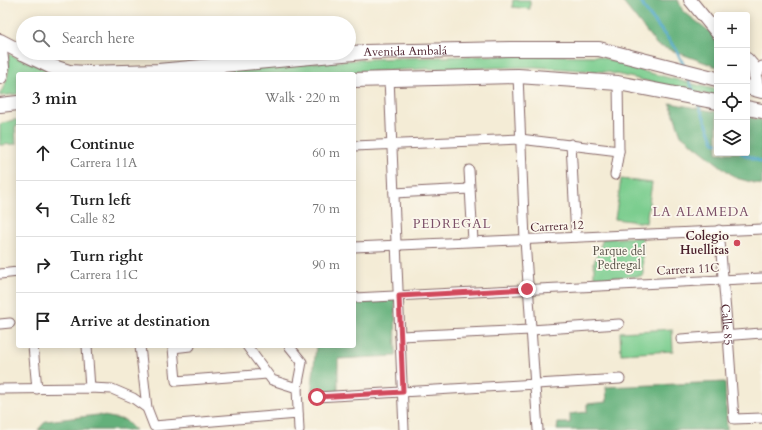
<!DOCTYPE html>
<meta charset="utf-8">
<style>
body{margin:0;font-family:Cardo,serif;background:#f6f6f6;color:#222}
.controls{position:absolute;right:12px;top:12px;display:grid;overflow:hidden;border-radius:4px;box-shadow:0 2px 10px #0003}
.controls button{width:36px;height:36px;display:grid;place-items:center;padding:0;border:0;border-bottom:1px solid #e0e0e0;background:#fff;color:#222;font:20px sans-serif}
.stop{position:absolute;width:12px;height:12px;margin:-9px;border:3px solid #d1495b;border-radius:50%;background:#fff}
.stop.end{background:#d1495b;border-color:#fff;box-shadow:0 1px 4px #0008}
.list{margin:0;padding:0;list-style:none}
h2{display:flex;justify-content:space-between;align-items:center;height:52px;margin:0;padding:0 16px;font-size:17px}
h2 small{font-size:13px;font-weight:400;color:#767676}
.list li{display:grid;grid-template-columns:26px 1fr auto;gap:12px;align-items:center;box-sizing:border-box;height:56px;padding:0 16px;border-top:1px solid #e0e0e0}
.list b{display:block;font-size:15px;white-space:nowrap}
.list p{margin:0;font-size:13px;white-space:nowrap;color:#767676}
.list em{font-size:13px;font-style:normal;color:#767676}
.icon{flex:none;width:22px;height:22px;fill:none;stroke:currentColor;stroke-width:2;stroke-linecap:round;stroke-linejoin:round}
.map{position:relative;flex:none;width:762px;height:430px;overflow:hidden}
.search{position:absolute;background:#fff;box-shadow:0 2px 10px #0003;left:16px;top:16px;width:340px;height:44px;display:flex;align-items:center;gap:10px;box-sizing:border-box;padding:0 14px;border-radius:22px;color:#767676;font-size:15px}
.panel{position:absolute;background:#fff;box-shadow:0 2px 10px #0003;left:16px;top:72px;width:340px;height:276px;border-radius:4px}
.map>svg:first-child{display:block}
.green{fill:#7bcd8f;stroke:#62765d}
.forest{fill:#64b07a;stroke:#576852}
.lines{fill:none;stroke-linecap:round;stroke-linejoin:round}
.stream{stroke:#4aa5c8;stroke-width:3}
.street-casing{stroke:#866767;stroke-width:11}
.secondary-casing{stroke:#866767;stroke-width:14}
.primary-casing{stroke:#866767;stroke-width:16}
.street{stroke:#fff;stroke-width:9}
.secondary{stroke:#fff;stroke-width:12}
.primary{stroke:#fff;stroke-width:14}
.route{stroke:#d1495b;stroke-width:5}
.poi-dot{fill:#d1495b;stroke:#fbf7ec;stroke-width:1.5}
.labels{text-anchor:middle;stroke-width:3.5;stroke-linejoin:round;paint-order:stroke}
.street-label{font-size:12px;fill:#4a1f2b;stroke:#fbf7ec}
.poi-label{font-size:12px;font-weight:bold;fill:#4a1f2b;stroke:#fbf7ec;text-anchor:end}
.park-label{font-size:12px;fill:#595349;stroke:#fbf7ec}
.neighbourhood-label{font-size:13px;letter-spacing:1px;fill:#7b4e67;stroke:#fbf7ec}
</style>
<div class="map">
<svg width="762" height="430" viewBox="0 0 762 430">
<rect width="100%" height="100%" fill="#fbf7ec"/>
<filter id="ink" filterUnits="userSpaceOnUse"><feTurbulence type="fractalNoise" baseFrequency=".025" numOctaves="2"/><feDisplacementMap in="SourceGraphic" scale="8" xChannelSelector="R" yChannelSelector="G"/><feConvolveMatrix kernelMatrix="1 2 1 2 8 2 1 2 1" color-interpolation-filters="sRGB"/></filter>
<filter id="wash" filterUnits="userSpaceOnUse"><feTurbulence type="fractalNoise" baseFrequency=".012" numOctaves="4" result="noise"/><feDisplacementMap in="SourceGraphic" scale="16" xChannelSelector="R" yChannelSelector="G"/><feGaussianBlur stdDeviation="0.9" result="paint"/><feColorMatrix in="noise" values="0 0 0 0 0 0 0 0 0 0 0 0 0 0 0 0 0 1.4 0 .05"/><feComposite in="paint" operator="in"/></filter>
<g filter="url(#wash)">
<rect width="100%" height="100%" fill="#f4ecd6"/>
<!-- green -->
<path class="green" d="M513,0H530V9L512,7Z
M8,54L58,74H18V94L0,96V93C9,80 10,69 8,54Z
M514,55L598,56L646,72L717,90V97L607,72L536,67L422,69L311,74H151L191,72L369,59Z
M13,120H18V126L15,127L16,144L0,145V124Z
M621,179L652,183L646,223L615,219Z
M642,237L643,276L594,278V262L603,239Z
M672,329L673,351L621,354L620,332Z"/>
<!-- forest -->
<path class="forest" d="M621,0H678L683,11L717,37V67L657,45Z
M670,103L717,112V153H747V117L762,120V185L736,178L681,135Z
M395,298L396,356L338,359V393L311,396L316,346H354V301Z
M725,382L727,430H557L558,423H570V414L587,412V404L607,402L606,387Z
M98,415L125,420L135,430H38L46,421Z"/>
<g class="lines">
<!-- stream -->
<path class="stream" d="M640,0L646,11L676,49L684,66
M687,75L694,92
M698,103L714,142L717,143
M741,153L762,162"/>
</g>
</g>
<g filter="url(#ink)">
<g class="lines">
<defs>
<g id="street">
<path d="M518,76L525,240L538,430"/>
<path d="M756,77L762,66"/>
<path d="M389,78L404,430"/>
<path d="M571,144L576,237"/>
<path d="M354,146L520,139L619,151"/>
<path d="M469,170L473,241"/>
<path d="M615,175L619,151L618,83"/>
<path d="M394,193L470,189"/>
<path id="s1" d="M719,230L728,335L734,419L762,418"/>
<path d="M354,247L762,229"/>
<path d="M0,274L18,272"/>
<path d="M354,298L762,278"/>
<path d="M0,324L10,323"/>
<path d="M400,336L531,330L619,324"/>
<path d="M681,339L762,333"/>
<path d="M33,346L37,389"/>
<path d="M87,346L90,388"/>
<path d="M140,346L147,408L154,426L298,414"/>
<path d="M190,346L173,348L176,381L267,374"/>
<path d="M247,346L272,380L297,388"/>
<path d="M289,346L302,362L297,388L299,430"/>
<path d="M0,389L90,388L112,389L133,398L147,408"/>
<path d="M317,397L620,379"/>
</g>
<path id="secondary" d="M690,0L717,33
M747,59L753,66L758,90"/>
<g id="primary">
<path d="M0,41L23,53"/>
<path d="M0,51L2,67L0,77"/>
<path id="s2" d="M23,53L50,66L69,72L88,73L158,71L365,52L510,49H599L717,79"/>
<path d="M354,80L518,76L618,83L717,102"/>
<path d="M747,87L762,91"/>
<path d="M0,105L18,103"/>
<path d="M747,108L762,111"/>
</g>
</defs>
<!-- street casing -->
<use href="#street" class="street-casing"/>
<!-- secondary casing -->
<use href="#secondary" class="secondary-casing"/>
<!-- primary casing -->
<use href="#primary" class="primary-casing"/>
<!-- street -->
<use href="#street" class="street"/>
<!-- secondary -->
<use href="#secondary" class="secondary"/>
<!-- primary -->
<use href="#primary" class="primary"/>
</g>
</g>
<g class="lines" filter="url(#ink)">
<!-- route -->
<path class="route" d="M317,397L403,392L399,296L527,289"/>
</g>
<!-- markers -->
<circle class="poi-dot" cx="737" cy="243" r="4"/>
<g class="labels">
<!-- street labels -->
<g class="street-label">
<text dy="4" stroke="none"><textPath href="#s2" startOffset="387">Avenida Ambalá</textPath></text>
<text transform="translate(557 226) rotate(-3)" y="4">Carrera 12</text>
<text transform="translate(688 269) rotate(-3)" y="4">Carrera 11C</text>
<text dy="4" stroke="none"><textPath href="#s1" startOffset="95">Calle 85</textPath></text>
</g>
<!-- poi labels -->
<g class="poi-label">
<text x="729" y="240">Colegio<tspan x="729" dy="14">Huellitas</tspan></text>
</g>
<!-- park labels -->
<g class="park-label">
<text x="619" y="255">Parque del<tspan x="619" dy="14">Pedregal</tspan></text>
</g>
<!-- neighbourhood labels -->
<g class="neighbourhood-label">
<text x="701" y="216">LA ALAMEDA</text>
<text x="452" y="228">PEDREGAL</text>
</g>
</g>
</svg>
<div class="controls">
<button>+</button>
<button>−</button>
<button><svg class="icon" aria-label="locate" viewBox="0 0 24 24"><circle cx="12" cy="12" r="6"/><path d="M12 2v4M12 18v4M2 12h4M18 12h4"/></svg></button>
<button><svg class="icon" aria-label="layers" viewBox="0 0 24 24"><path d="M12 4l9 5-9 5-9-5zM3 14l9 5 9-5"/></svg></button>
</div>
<div class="stop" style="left:317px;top:397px"></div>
<div class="stop end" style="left:527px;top:289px"></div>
<div class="search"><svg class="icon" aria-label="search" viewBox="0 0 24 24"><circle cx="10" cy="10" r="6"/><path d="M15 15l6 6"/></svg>Search here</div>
<section class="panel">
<h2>3 min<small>Walk · 220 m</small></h2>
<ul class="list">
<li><svg class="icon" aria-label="ahead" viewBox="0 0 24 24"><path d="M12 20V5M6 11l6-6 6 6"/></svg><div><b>Continue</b><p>Carrera 11A</p></div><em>60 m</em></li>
<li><svg class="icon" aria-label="left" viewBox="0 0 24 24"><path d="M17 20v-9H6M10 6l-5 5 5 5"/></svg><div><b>Turn left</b><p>Calle 82</p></div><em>70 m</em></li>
<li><svg class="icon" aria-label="right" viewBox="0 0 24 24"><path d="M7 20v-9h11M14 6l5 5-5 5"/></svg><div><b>Turn right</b><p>Carrera 11C</p></div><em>90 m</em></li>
<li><svg class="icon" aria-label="arrive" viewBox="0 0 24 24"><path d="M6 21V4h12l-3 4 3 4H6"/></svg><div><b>Arrive at destination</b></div></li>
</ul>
</section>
</div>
